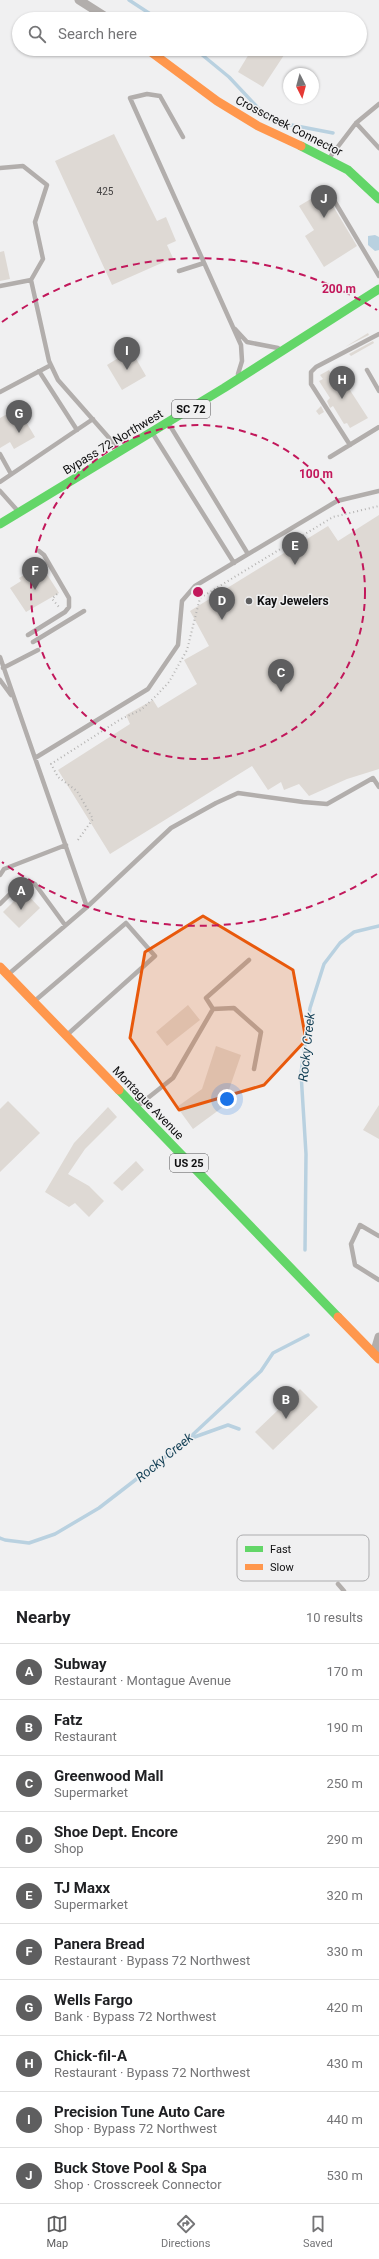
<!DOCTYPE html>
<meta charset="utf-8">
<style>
body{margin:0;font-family:Roboto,sans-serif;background:#f6f6f6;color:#202124}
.compass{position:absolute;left:283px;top:68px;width:36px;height:36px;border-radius:50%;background:#fff;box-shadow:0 1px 3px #0004;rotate:174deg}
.you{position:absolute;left:227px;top:1099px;width:14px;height:14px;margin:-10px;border:3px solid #fff;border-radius:50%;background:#1a73e8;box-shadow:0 0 0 6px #1a73e833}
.badge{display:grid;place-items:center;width:26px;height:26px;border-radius:50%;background:#5e5e5f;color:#fff;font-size:13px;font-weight:700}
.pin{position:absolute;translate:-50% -33px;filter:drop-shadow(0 1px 2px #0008)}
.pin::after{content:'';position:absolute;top:21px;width:14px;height:12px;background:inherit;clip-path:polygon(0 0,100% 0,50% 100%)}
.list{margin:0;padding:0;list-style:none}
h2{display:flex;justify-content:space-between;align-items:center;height:52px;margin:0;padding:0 16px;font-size:17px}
h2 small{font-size:13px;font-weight:400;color:#757577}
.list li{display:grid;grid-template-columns:26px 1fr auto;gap:12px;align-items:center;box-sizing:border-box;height:56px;padding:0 16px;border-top:1px solid #e0e0e0}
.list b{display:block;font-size:15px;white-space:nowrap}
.list p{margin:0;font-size:13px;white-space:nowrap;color:#757577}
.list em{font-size:13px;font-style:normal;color:#757577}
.icon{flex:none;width:22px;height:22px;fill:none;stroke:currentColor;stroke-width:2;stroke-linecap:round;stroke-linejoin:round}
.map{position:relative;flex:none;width:379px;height:1591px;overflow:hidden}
.search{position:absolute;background:#fff;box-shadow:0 1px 3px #0004;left:12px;right:12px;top:12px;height:44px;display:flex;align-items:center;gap:10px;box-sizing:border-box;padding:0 14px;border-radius:22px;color:#757577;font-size:15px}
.sheet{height:612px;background:#fff}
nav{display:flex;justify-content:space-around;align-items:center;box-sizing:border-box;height:56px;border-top:1px solid #e0e0e0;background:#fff;font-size:11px;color:#757577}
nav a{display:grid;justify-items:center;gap:2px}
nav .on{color:#5e5e5f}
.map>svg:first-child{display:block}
.water{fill:#b9d1e0}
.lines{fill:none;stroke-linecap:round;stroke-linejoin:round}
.stream{stroke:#b9d1e0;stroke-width:3.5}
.building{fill:#ded9d4}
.path{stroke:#b4b3b2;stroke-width:2;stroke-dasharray:1 3;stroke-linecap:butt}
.lane{stroke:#b2aeac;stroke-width:4.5}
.street{stroke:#b2aeac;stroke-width:9}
.fast{stroke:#63d668;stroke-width:9}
.slow{stroke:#ff974d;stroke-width:9}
.marked{fill:#e8590c;fill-opacity:0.2;stroke:#e8590c;stroke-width:3;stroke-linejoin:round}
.ring{fill:none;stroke:#c2185b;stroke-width:2;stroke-dasharray:7 5}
.poi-dot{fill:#5e5e5f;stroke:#f0f0f1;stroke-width:1.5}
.labels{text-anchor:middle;stroke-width:3;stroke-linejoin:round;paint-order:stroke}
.number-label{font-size:10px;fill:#444242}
.shield{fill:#f0f0f1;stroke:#525254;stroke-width:1}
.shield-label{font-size:11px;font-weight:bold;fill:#0f0f10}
.street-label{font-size:12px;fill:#0f0f10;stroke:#f0f0f1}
.poi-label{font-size:12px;font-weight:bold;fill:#0f0f10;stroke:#f0f0f1;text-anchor:start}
.water-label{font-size:13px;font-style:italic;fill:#113e54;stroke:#f0f0f1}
.key{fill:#f0f0f1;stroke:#acacae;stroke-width:1}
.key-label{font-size:11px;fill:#0f0f10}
.centre{fill:#c2185b;stroke:#f0f0f1;stroke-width:2}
.ring-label{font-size:12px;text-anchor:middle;font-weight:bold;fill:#c2185b;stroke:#f0f0f1;stroke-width:3;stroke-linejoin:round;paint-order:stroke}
</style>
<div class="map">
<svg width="379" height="1591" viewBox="0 0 379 1591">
<rect width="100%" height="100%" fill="#f0f0f1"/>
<!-- water -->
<path class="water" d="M375,235L379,237V250L375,251L368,245V236Z"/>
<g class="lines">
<!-- stream -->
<path class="stream" d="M129,0L158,19
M195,49L229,77L259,109L276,122L333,133
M305,1250L306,1154L301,1073L310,1008L324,964L340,943L354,932L379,926
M189,1439L228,1425L239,1429
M0,1538L5,1540L29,1543L55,1534L99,1508L187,1440L261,1371L273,1353L308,1335"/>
</g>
<!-- building -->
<path class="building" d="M252,49H288L263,87L238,72Z
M114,134L157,221L166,217L176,241L167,245L173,258L112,285L55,161Z
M324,191L357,246L324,267L305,236L314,230L299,206Z
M4,251L10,279L0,281V252Z
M368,333L369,335L345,347Z
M373,341L374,343L351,356L349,354Z
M131,350L146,376L122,390L107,365Z
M329,370L331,374L337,370L368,418L350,428L347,423L344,424L333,406L330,408L327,401L330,398L319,381L323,379L320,375Z
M321,406L324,412L319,415L316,411Z
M18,408L35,437L14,449L10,442L0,448V418Z
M379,515V769L347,779L309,796L299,784L284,790L281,782L268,790L252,766L110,854L58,770L130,724L126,715L153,700L158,708L197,684L184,660L209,646L190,611L328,526L338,541Z
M41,565L59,593L26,612L10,588L21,581L19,578Z
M24,891L40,908L19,928L3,912Z
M188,1005L200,1020L167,1046L156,1032Z
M216,1046L241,1055L223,1107L193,1129L177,1107L202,1089Z
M8,1101L40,1133L0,1172V1109Z
M379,1105V1139L363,1130Z
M108,1107L117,1117L85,1149L68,1174L89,1186L104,1201L89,1217L75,1203L69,1207L45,1192L74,1143Z
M136,1161L144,1170L122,1191L113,1183Z
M300,1389L318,1407L273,1450L255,1432Z"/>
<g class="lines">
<!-- path -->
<path class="path" d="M57,594L52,599L59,607
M78,840L93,819L77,791L58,777L51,764L121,719L141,710L157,695L169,682L187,650L200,598L333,517L379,506"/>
<!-- lane -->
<path class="lane" d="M356,123L379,148
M183,137L160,96L147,94L130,98L241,345L242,361L238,374
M330,157L356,123L379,104
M0,168L23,166L47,185L35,222L43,259L31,280
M329,192L379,276
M179,271L204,263
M0,286L31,280L49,361L58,380L118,448
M235,329L247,342L278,348
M367,370L379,391
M39,371L77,430
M0,392L51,365
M169,424L248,554
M153,434L234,563
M350,445L311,384V372L316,367L379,334
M0,454L11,474
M330,457L379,427
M0,482L93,419
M0,491L17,510
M28,635L65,612L69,607V598L44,555L39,551
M33,642L84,611
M0,657L35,758L148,689L178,645L182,601L195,586L337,501L379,491
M3,668L38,650
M0,680L11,695
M0,875L4,869L66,845
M0,904L20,884L30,882L35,884L65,925
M87,907L171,828L216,803L238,793L303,802L327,804L373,778L379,787
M11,972L87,907L35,758
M37,999L126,923L155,956L68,1034
M213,1009L234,1008L261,1032L254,1069
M139,1105L173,1078L213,1009L206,998L249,960
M379,1236L360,1225L351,1244L355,1265L379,1280
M338,1584L344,1591"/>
<!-- street -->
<path class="street" d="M79,0L109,19
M374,1354L379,1337"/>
<!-- fast -->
<path class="fast" d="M301,146L348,170L379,199
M0,524L224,388L379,289
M119,1090L338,1317"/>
<!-- slow -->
<path class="slow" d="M147,49L217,101L258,126L301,146
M0,967L119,1090
M338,1317L379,1359"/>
</g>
<!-- marked area -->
<path class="marked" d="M203,916L293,970L306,1040L264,1085L179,1110L130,1038L145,952Z"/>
<!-- distance rings -->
<g class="ring">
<circle cx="198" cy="592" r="167"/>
<path d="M377 874A334 334 0 0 1 2 862M2 322A334 334 0 0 1 377 310"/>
</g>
<!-- markers -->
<circle class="poi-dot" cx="249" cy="601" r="4"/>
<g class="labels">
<!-- number labels -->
<g class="number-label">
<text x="105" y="195">425</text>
</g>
<!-- shield labels -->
<g class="shield">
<rect x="172" y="400" width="38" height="18" rx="3"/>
<rect x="170" y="1154" width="38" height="18" rx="3"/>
</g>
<g class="shield-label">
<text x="191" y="413">SC 72</text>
<text x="189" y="1167">US 25</text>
</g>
<!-- street labels -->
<g class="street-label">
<text transform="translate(289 126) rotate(27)" y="4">Crosscreek Connector</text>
<text transform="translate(113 442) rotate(-31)" y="4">Bypass 72 Northwest</text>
<text transform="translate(148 1103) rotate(46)" y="4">Montague Avenue</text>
</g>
<!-- poi labels -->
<g class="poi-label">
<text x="257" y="605">Kay Jewelers</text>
</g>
<!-- water labels -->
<g class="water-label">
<text transform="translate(306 1047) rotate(-84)" y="5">Rocky Creek</text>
<text transform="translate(164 1457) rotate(-39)" y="5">Rocky Creek</text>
</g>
</g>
<!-- legend -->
<rect x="237" y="1535" width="132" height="46" rx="6" class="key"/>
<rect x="245" y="1546" width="18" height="6" fill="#63d668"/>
<rect x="245" y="1564" width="18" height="6" fill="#ff974d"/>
<g class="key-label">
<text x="270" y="1553">Fast</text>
<text x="270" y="1571">Slow</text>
</g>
<circle cx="198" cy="592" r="6" class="centre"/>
<g class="ring-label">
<text x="339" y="293">200 m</text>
<text x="316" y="478">100 m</text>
</g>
</svg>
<svg class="compass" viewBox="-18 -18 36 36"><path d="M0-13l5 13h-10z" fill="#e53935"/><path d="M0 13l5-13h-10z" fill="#757577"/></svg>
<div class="you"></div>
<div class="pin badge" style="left:21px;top:910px">A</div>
<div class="pin badge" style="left:286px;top:1419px">B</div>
<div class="pin badge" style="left:281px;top:692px">C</div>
<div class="pin badge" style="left:222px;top:620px">D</div>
<div class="pin badge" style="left:295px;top:565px">E</div>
<div class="pin badge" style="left:35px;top:590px">F</div>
<div class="pin badge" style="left:19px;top:433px">G</div>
<div class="pin badge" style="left:342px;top:399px">H</div>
<div class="pin badge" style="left:127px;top:370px">I</div>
<div class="pin badge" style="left:324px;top:218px">J</div>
<div class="search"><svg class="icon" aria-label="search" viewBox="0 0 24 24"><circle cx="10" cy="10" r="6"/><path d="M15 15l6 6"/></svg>Search here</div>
</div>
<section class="sheet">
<h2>Nearby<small>10 results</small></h2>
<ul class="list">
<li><span class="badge">A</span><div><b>Subway</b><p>Restaurant · Montague Avenue</p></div><em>170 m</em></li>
<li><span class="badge">B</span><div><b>Fatz</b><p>Restaurant</p></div><em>190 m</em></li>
<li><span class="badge">C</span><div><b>Greenwood Mall</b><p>Supermarket</p></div><em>250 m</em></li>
<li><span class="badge">D</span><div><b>Shoe Dept. Encore</b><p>Shop</p></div><em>290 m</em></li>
<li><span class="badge">E</span><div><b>TJ Maxx</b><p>Supermarket</p></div><em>320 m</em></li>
<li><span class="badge">F</span><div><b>Panera Bread</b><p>Restaurant · Bypass 72 Northwest</p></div><em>330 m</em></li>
<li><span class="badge">G</span><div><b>Wells Fargo</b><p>Bank · Bypass 72 Northwest</p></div><em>420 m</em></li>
<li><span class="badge">H</span><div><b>Chick-fil-A</b><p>Restaurant · Bypass 72 Northwest</p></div><em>430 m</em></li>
<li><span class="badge">I</span><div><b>Precision Tune Auto Care</b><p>Shop · Bypass 72 Northwest</p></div><em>440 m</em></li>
<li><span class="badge">J</span><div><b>Buck Stove Pool &amp; Spa</b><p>Shop · Crosscreek Connector</p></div><em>530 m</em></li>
</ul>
</section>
<nav>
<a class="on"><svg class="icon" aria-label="map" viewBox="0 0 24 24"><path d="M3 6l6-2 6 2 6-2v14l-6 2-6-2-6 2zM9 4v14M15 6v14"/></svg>Map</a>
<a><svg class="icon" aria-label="directions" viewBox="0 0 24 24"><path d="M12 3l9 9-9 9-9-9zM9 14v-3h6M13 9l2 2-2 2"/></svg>Directions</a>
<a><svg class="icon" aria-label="saved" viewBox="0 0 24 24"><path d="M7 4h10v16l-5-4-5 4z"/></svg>Saved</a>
</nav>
